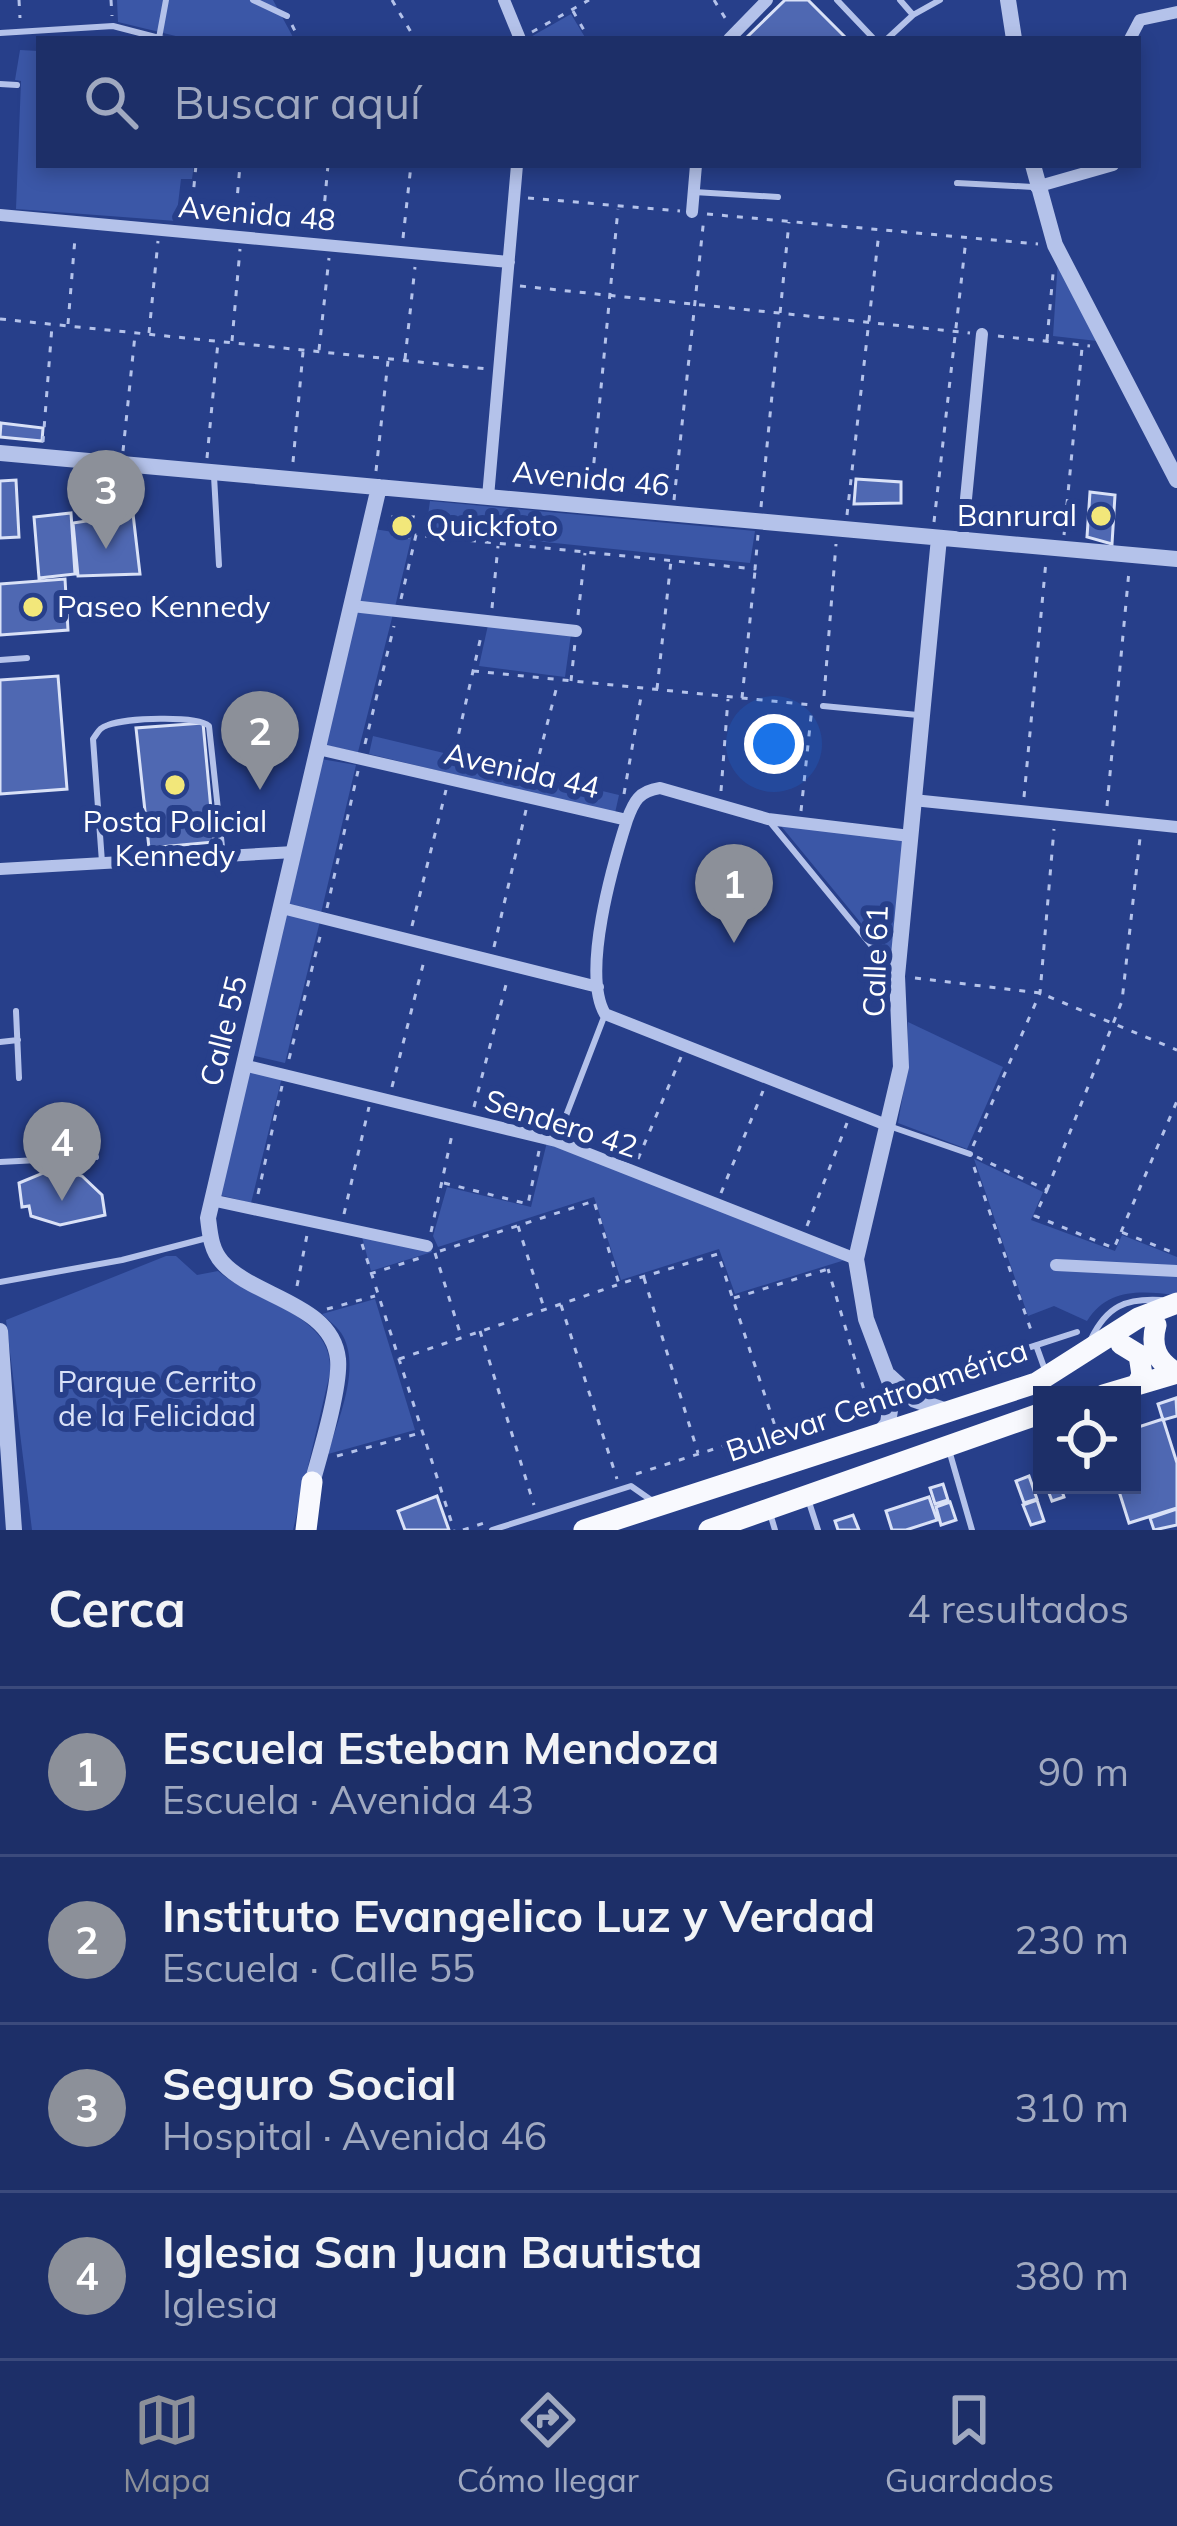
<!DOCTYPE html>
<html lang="es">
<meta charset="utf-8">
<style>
body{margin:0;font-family:Mulish,sans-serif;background:#25376e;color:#f1f3f6}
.controls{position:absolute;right:36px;bottom:36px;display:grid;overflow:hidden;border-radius:0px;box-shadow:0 6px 18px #0003}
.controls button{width:108px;height:108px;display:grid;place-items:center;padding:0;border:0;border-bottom:3px solid #3b4a7c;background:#1d2f68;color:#f1f3f6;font:60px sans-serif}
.you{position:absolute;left:774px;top:744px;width:42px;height:42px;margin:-30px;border:9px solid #fff;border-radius:50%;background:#1a73e8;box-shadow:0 0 0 18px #1a73e833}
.badge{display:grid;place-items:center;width:78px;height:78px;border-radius:50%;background:#8c9099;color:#fff;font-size:39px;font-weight:700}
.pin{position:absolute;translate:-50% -99px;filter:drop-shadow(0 3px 6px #0008)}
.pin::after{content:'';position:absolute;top:63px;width:42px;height:36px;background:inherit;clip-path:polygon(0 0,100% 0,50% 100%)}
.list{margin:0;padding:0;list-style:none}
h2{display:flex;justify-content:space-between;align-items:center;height:156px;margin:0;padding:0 48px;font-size:51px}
h2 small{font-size:39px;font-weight:400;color:#a0a9c0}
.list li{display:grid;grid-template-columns:78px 1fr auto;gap:36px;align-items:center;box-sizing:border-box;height:168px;padding:0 48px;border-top:3px solid #3b4a7c}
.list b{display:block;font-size:45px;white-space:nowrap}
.list p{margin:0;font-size:39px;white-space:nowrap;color:#a0a9c0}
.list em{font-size:39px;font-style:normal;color:#a0a9c0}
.icon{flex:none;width:66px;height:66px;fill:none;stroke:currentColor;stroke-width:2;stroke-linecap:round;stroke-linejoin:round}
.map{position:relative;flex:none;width:1177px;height:1530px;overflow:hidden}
.search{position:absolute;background:#1d2f68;box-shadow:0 6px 18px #0003;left:36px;right:36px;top:36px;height:132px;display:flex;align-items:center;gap:30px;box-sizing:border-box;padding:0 42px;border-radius:0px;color:#a0a9c0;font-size:45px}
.sheet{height:828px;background:#1d2f68}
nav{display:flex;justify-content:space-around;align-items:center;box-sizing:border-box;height:168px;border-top:3px solid #3b4a7c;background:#1d2f68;font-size:33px;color:#a0a9c0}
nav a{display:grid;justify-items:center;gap:6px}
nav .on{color:#8c9099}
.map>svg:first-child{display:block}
.green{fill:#3b57a7}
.building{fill:#4f68b2;stroke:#d9e1f7;stroke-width:3}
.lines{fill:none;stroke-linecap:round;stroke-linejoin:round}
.path{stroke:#b4c2ea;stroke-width:3;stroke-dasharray:6 9;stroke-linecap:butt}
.service{stroke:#b4c2ea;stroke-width:6}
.minor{stroke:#b4c2ea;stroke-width:12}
.tertiary{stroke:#b4c2ea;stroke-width:16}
.primary{stroke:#f8f9fe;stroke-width:21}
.poi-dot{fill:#f2e77a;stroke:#273f8a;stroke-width:4.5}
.labels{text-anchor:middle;stroke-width:12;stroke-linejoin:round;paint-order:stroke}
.street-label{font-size:30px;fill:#fff;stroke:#273f8a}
.poi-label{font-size:30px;fill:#fff;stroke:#273f8a;text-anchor:start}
.park-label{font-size:30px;fill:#d9e1f7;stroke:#273f8a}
</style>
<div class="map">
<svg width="1177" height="1530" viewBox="0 0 1177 1530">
<rect width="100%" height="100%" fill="#273f8a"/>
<!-- green -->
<path class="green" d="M117,0H273L294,39H188L118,22Z
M571,14L586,39H527Z
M20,50L39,51V165H194L192,179H181L176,221L16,209L21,81L15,80Z
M1058,260L1097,341L1053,336Z
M430,501L755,531L750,563L426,530Z
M374,529L412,535L395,607L356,603Z
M354,612L393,614L358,752L324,745Z
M488,625L571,634L565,677L479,666Z
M373,736L619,795L615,813L369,754Z
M321,759L356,765L321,913L289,905Z
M781,826L905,840L893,962Z
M287,913L320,921L285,1063L251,1055Z
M908,1022L1003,1067L967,1149L898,1123L908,1066Z
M248,1065L283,1073L251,1203L216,1194Z
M549,1134L845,1260L735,1294L719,1249L621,1280L594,1197L438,1247L433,1236L447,1187L531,1207Z
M974,1159L1043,1192L1031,1220L1115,1251L1122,1235L1177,1257V1295C1142,1291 1108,1287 1087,1321L1054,1306L1028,1316Z
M361,1233L430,1241L432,1252L371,1271Z
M166,1256H176L197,1275L218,1271C255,1303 335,1314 330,1373L293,1530H32L6,1320Z
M375,1299L415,1430L328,1454C337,1421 361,1370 343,1336C339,1328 328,1320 322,1314Z"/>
<!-- building -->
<path class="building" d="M785,0H808L847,39H745Z
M1,423L43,428L42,441L0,437Z
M856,479L901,482V503L854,504Z
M16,480L19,537L0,538V481Z
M1090,492L1115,495L1112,544L1087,537Z
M71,513L75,574L39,578L34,517Z
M133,514L140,574L78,576L73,523Z
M393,517H413L408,537L394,535Z
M65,579L68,630L0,635V584Z
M58,676L67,789L0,794V680Z
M203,723L214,842L149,848L136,728Z
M55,1168L82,1176L102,1195L105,1215L60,1225L31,1216L29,1206L22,1207L19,1183Z
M1176,1398L1177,1416L1163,1420L1158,1404Z
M1163,1419L1177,1463V1508L1129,1523L1117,1485H1132V1429Z
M1029,1476L1037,1499L1024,1503L1016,1481Z
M943,1484L948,1500L935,1504L930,1488Z
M1046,1485H1060L1064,1497L1052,1501Z
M437,1496L449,1530H405L398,1511Z
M929,1497L937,1520L906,1530H892L886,1511Z
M1037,1500L1044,1521L1031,1525L1023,1505Z
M950,1502L956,1520L941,1525L936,1507Z
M1177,1509V1525L1154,1530L1150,1518Z
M853,1515L859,1530H838L835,1521Z"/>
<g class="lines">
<!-- path -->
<path class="path" d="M19,0L20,18
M111,0L112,16
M392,0L415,39
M714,0L727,21
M573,11L589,39
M292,25L299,39
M532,32L589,0
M528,198L680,211
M707,214L1038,244
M191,217L196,165
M235,223L240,165
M322,231L328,165
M403,238L411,165
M520,286L970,333
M0,319L488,369
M68,324L75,238
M149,333L158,241
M998,336L1090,346
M1047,340L1053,274
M232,341L240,249
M319,350L329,258
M405,359L415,267
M43,442L52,326
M123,451L135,335
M207,458L218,342
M293,462L303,352
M376,471L388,361
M591,493L618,209
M674,500L704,217
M761,507L789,222
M847,515L879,232
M934,522L966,239
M1064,535L1082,348
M401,599L416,535L755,569L758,535
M492,608L498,546
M578,615L585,553
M473,671L812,705
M571,681L575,643
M657,689L671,561
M824,696L836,544
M742,698L755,571
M365,744L394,626
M452,763L482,632
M532,783L558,682
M721,791L728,699
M624,794L642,691
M1024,797L1046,561
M1107,806L1129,571
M801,811L812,707
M327,908L358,771
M412,926L446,790
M494,947L526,810
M915,978L1040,993L1177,1050
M289,1059L322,929
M392,1087L425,957
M474,1107L508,977
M973,1146L1040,993L1054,829
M977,1157L1047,1190L1035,1216L1114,1248L1121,1232L1177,1254
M638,1159L681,1057
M974,1167L1032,1333
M444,1183L528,1204L539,1151
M1047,1190L1122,1001L1140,838
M721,1193L763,1091
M258,1194L282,1086
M344,1214L369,1107
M518,1226L544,1308
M807,1226L847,1123
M431,1232L453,1130
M1121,1232L1177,1101
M362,1244L454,1530
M440,1251L594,1201L619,1284L718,1254L776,1429
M435,1253L461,1336
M370,1274L420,1258
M644,1278L698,1453
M297,1286L307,1235
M734,1298L828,1269
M561,1305L617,1479
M327,1309L375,1296
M480,1331L534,1505
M399,1359L617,1285
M337,1456L420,1433
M636,1474L867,1400L828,1269
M463,1530L484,1523"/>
<!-- service -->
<path class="service" d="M253,0L287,16
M837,0L874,39
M900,0L913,15
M0,33L113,26L163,39
M159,38L166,0
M887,39L913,15L940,0
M0,84L17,85
M957,183L1033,187
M694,192L778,197
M214,476L219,565
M0,660L27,658
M823,706L918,715
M770,822L885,962
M102,862L93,739C99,731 99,728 108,725C126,718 196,715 209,726L223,856
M16,1011L19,1078
M0,1042L18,1040
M889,1126L970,1154
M557,1139L604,1017
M0,1162L96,1157
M0,1282L122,1260L207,1238
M1091,1339C1107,1306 1126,1298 1161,1300
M1036,1345L1045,1370
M904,1388L1077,1332
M949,1450L972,1530
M808,1499L818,1530
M770,1513L775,1530
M492,1530L631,1486L651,1500"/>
<!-- minor -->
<path class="minor" d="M504,0L520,39
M729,39L767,0
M1130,39L1140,20L1177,12
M1036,187L1113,165
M692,212L696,165
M0,215L509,262
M488,497L517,165
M962,540L982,334
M352,606L576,631
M318,749L627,820C634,801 639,791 660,788L768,819L910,836
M913,800L1177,827
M627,820C613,864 581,973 605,1014L889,1126
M0,869L294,852
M282,908L598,987
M243,1065L556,1141L856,1259
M211,1200L427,1246
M1056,1265L1177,1271"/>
<!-- tertiary -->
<path class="tertiary" d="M1008,0L1014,39
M1033,165L1055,245L1177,480
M0,453L1177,559
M0,1331L14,1530
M889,1376L915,1400L947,1411
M879,1434L888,1423L893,1391L866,1319L856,1259L901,1067L897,976L939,538
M309,1494C317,1464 341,1388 338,1359C332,1303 254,1298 222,1262C211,1250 210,1234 208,1218L379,487"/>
<!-- primary -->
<path class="primary" d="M1156,1325C1150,1347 1157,1362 1177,1373
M1121,1344L1139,1355L1142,1375L1137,1385
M1103,1395L1177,1373
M306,1530L312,1482
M584,1530L1036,1383L1138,1318L1177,1303
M709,1530L1042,1413"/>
</g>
<!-- markers -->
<g class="poi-dot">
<circle cx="1101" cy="516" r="12"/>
<circle cx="402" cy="526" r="12"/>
<circle cx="33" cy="607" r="12"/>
<circle cx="175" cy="785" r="12"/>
</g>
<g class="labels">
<!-- street labels -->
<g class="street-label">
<text transform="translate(257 214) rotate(5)" y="10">Avenida 48</text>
<text transform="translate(591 479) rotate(5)" y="10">Avenida 46</text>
<text transform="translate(522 771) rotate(13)" y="10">Avenida 44</text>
<text transform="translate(876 961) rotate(-88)" y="10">Calle 61</text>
<text transform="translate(224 1031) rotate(-76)" y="10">Calle 55</text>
<text transform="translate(561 1124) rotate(18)" y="10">Sendero 42</text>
<text transform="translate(877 1401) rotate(-19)" y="10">Bulevar Centroamérica</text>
</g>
<!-- poi labels -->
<g class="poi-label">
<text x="1077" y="526" text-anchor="end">Banrural</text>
<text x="426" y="536">Quickfoto</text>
<text x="57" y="617">Paseo Kennedy</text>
<text x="175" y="832" text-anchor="middle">Posta Policial<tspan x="175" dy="34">Kennedy</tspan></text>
</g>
<!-- park labels -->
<g class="park-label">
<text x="157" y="1392">Parque Cerrito<tspan x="157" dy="34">de la Felicidad</tspan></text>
</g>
</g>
</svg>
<div class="controls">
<button><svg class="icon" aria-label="locate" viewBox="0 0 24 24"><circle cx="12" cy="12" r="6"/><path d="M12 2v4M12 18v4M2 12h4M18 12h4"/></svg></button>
</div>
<div class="you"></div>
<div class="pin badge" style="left:734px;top:943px">1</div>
<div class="pin badge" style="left:260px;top:790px">2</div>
<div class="pin badge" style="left:106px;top:549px">3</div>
<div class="pin badge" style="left:62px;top:1201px">4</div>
<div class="search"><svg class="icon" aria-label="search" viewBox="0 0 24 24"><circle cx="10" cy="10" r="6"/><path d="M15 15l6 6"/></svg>Buscar aquí</div>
</div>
<section class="sheet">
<h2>Cerca<small>4 resultados</small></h2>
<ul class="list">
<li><span class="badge">1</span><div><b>Escuela Esteban Mendoza</b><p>Escuela · Avenida 43</p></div><em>90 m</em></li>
<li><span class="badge">2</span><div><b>Instituto Evangelico Luz y Verdad</b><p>Escuela · Calle 55</p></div><em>230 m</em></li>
<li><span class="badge">3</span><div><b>Seguro Social</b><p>Hospital · Avenida 46</p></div><em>310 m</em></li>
<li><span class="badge">4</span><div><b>Iglesia San Juan Bautista</b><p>Iglesia</p></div><em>380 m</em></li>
</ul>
</section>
<nav>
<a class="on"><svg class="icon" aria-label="map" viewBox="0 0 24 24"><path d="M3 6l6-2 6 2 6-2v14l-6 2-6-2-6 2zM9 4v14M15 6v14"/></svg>Mapa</a>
<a><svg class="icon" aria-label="directions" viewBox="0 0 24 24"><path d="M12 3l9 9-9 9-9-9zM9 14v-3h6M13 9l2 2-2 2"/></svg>Cómo llegar</a>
<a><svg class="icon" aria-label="saved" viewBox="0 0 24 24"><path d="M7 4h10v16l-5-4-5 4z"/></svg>Guardados</a>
</nav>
